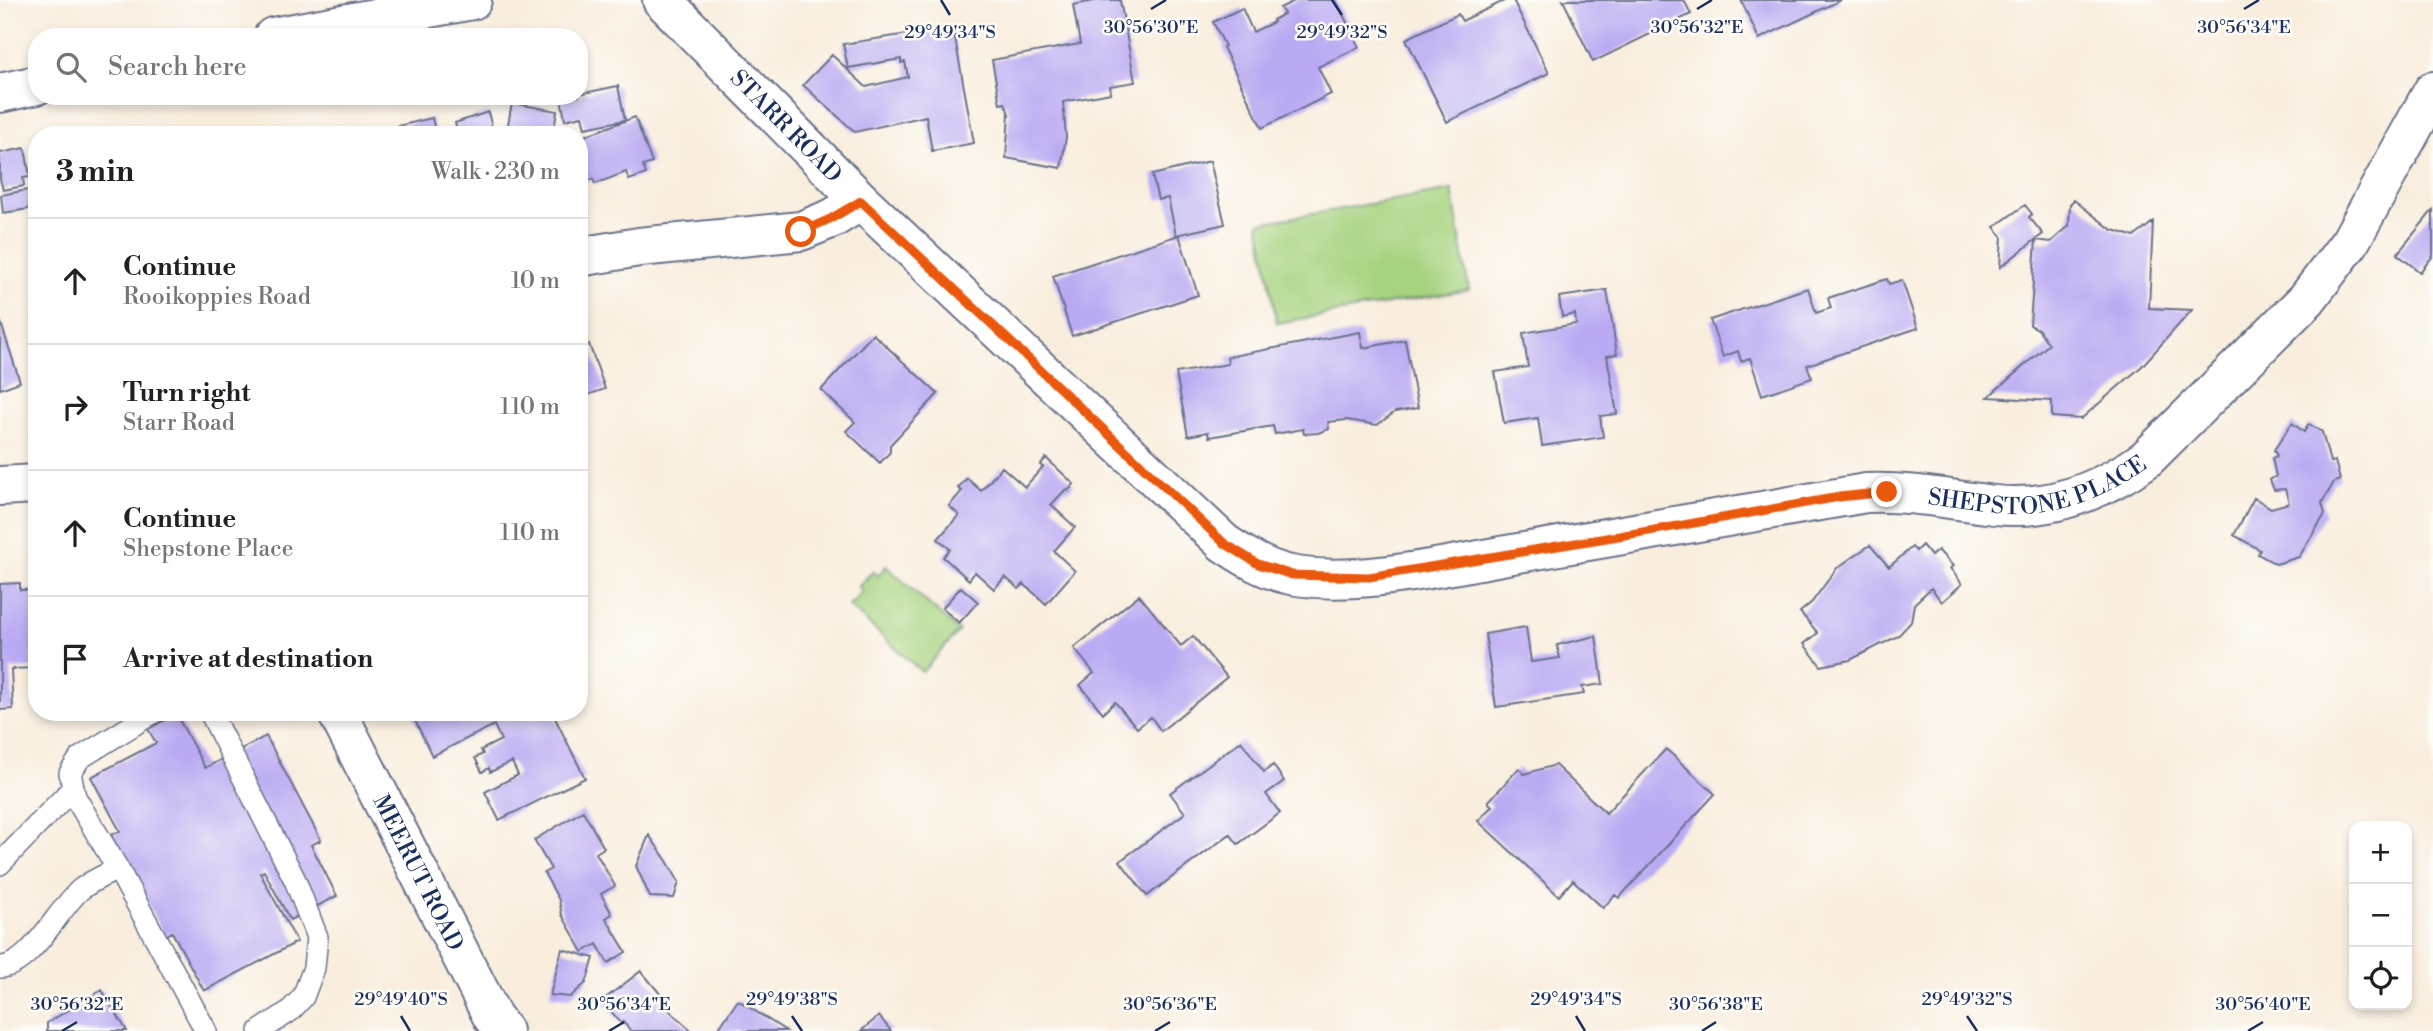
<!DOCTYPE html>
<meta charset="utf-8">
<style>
body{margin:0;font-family:"Libre Bodoni",serif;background:#f2f2f2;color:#202124}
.controls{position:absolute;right:21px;bottom:21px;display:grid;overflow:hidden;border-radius:14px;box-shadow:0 4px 10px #0003}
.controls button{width:63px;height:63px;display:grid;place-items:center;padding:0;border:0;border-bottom:2px solid #e0e0e0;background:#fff;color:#202124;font:35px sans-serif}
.stop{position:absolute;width:21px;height:21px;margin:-16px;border:5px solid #ea580c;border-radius:50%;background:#fff}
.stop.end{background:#ea580c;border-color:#fff;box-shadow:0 2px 7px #0008}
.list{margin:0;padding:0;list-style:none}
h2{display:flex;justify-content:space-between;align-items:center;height:91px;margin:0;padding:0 28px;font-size:30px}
h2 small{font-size:23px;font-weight:400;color:#757577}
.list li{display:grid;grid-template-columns:46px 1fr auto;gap:21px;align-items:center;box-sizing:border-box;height:126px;padding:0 28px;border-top:2px solid #e0e0e0}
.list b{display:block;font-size:26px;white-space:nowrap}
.list p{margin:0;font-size:23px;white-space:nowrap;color:#757577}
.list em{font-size:23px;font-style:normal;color:#757577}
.icon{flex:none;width:38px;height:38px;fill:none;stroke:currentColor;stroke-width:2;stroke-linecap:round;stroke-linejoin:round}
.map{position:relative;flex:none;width:2433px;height:1031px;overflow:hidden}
.search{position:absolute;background:#fff;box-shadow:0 4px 10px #0003;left:28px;top:28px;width:560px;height:77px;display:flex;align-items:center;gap:18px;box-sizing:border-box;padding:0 24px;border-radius:28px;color:#757577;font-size:26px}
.panel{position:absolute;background:#fff;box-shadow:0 4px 10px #0003;left:28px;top:126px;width:560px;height:595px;border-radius:28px}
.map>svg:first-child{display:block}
.green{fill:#a7d380;stroke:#61816f;stroke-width:2}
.building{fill:#baaaf3}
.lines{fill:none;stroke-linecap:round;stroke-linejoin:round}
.service-casing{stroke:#69728b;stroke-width:24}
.minor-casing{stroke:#69728b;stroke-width:42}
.service{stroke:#fff;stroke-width:21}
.minor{stroke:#fff;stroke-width:38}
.route{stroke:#ea580c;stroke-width:9}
.ticks{fill:none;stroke:#1b2f5e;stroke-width:2.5}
.labels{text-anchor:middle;stroke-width:5;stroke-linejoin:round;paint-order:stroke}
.street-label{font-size:23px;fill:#1b2f5e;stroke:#fdfcf7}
.ticks-label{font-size:18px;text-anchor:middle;fill:#1b2f5e;stroke:#fdfcf7;stroke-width:5;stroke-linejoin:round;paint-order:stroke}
</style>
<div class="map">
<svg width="2433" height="1031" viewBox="0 0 2433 1031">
<rect width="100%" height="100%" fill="#fdfcf7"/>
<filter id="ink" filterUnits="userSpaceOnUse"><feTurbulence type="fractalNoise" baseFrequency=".0143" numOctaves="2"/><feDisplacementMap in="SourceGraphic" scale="14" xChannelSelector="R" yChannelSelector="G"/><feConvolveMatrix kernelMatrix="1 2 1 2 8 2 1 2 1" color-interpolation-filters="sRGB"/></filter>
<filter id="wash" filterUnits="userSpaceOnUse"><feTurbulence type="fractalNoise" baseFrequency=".00686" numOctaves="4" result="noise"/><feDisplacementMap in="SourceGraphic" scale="28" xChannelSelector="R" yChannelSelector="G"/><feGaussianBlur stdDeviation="1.57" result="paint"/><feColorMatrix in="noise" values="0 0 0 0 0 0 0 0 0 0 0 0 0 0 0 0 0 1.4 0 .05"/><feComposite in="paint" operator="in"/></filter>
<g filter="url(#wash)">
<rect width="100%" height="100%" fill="#f9eede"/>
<!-- green -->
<path class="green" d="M1452,190L1469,290L1277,323L1259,223Z
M886,566L959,631L922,672L849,606L863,591L858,587L873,571L878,576Z"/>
<g id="blocks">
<!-- building -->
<path class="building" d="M1099,0H1120L1135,82L1110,86L1111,93L1063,102L1066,137L1061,168L1006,158L1009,114L1005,103L1000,104L992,60L1080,44L1073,5Z
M1296,0H1336L1359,47L1318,67L1331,94L1262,128L1223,47L1225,46L1213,22L1242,8L1253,32L1274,22L1273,20L1284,14L1280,8Z
M1506,0H1513L1549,73L1447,122L1406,39L1458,14L1462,21Z
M1563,0H1684L1691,14L1593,62Z
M1741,0H1841L1759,39Z
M953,27L974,143L932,151L926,116L855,132L803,85L832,55L866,87L908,77L905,62L901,63V59L848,68L843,44Z
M618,86L625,120L585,128L582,116L565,120L561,98L579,96V94Z
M512,103L557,111L554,130L546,129L545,135H506Z
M488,112L494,135H459L455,123Z
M635,117L652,163L643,166L646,174L629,180L626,172L595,184L593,179L579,184V138Z
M432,118L436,135H400L398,126Z
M25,148L30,177L23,178L24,186L3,190L0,179V153Z
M1210,161L1225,224L1176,235L1168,198L1158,200L1152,175Z
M33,189L28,209L3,213L1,195Z
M2074,200L2111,229L2134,237L2153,222L2149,308L2192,310L2142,366L2081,419L2052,417V401L1988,397L2049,344L2038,329L2030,325L2036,240L2051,242L2069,226L2070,204Z
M2025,205L2032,214L2029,217L2043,234L2000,267L2002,236L1994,227Z
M2433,210V256L2420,272L2397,254Z
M1179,235L1198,295L1072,336L1053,276Z
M1887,279L1889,284L1902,280L1918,328L1807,365L1812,378L1762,395L1750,358L1741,361L1738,351L1723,357L1710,320L1808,288L1816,313L1831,308L1828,298Z
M1607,290L1617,354L1607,356L1617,414L1600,416L1603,437L1542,446L1538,418L1504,423L1495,372L1528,367L1523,333L1576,324L1575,314L1562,317L1559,297Z
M0,320L20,382L0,389Z
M1360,332L1363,348L1405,340L1418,408L1395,412L1377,425L1347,420L1328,422L1329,429L1318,433L1304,434L1303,429L1275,434L1273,426L1209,437L1208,432L1188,436L1176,373L1228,364L1227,357Z
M873,334L938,394L890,445V452L880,463L846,431L855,422L821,390Z
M589,344L605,389L579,398V347Z
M2292,423L2304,432L2309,424L2322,432L2330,462L2335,461L2340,480L2334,482L2322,503L2325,514L2299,557L2276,564L2258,554L2260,550L2234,535L2254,498L2271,508L2289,503L2285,489L2274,490L2270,480L2276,476L2272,458L2277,456L2274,450Z
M1046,458L1074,484L1068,491L1066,489L1051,505L1075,527L1054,551L1075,571L1046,604L1024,584L1019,589L1005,577L994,589L975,572L969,580L943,557L950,549L938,539L959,515L949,506L962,491L958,488L967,478L981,491L1002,467L1025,487L1043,467L1040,465Z
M1870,545L1889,567L1912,547L1916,551L1922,545L1931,556L1938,550L1953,566L1950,568L1962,584L1942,602L1931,588L1914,604L1911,622L1898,636L1850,660L1821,666L1804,644L1818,633L1800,612L1812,602L1837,568Z
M20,583V590H37V652H31L33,668L11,669L13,709L0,710V584Z
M961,587L978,602L959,623L942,608Z
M1139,595L1181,646L1193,636L1227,677L1161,731L1151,717L1137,728L1115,702L1103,713L1080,685L1094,673L1074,648Z
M1526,627L1531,662L1560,658L1557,645L1596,636L1603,684L1582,687L1584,694L1496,707L1485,634Z
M411,712H552L585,778L499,820L485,792L518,775L512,762L490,772L489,768L482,772L475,758L483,754L481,750L501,740L494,725L432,756Z
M176,714L205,768L266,736L321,840L311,845L337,896L290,920L264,871L260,873L297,942L204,991L172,932L165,936L111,835L120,831L91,777L156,743L148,729Z
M1241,741L1264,772L1273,765L1284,781L1266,794L1280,813L1238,844L1230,834L1147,896L1120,861L1185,813L1170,793Z
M1666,749L1715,794L1619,898L1615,895L1603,908L1573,880L1559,896L1478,821L1492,806L1488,802L1519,768L1524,774L1555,765L1606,813Z
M583,811L604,848L596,853L615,886L601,894L612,914L606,918L626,952L608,963L597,944L583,952L562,915L559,900L544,873L551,869L534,840Z
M649,835L667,861L679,882L674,898L650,897L636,866Z
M562,949L594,958L586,983L570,997L550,995Z
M641,971L662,996L658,1000L692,1031H631L623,1022L622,1024L602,1001Z
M102,990L127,1031H47V1023Z
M738,1000L786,1031H717Z
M879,1016L891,1031H861Z"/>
</g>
</g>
<g filter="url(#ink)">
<use href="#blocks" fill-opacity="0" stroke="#69728b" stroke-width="2"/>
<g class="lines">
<defs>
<path id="service" d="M154,712L80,758L70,773L75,797L118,869L206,1031
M210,712L295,880L317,937L314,968L303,997L290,1011L260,1031
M0,864L73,788
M0,967C29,968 59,908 80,890C92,880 105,875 118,869"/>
<g id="minor">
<path id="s1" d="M662,0L861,201L1224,543C1245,557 1266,570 1291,575C1353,587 1439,567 1501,556C1623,536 1744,513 1866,493C1910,491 1951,500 1995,505C2051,511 2101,491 2146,459L2307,299L2350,242L2433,91"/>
<path d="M273,37L472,0"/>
<path d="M0,93L37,85"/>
<path d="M579,257L639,247L801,231L833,218L861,201"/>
<path d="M0,486L37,484"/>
<path id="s2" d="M337,712L492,1016L503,1031"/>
</g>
</defs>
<!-- service casing -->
<use href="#service" class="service-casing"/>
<!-- minor casing -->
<use href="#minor" class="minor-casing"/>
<!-- service -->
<use href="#service" class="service"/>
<!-- minor -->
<use href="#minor" class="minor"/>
</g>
</g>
<g class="lines" filter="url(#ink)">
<!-- route -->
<path class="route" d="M801,232L832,218L861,201L1224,543L1258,564L1292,575L1369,577L1661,529L1839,497L1887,492"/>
</g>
<!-- ticks -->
<path class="ticks" d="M941,0L950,15M1332,0L1342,15M1151,9L1166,0M1697,9L1712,0M2244,9L2259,0M401,1016L410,1031M792,1016L802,1031M1576,1016L1585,1031M1967,1016L1977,1031M62,1031L77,1022M609,1031L624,1022M1155,1031L1170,1022M1702,1031L1716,1022M2248,1031L2263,1022"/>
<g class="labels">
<!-- street labels -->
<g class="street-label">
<text dy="8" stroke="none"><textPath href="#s1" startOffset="177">STARR ROAD</textPath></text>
<text dy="8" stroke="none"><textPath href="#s1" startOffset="1614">SHEPSTONE PLACE</textPath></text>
<text dy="8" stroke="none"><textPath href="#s2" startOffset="180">MEERUT ROAD</textPath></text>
</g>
</g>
<g class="ticks-label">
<text x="1151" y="33">30°56'30"E</text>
<text x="2244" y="33">30°56'34"E</text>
<text x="1697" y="33">30°56'32"E</text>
<text x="950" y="38">29°49'34"S</text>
<text x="1342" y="38">29°49'32"S</text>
<text x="401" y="1005">29°49'40"S</text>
<text x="792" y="1005">29°49'38"S</text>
<text x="1576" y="1005">29°49'34"S</text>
<text x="1967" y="1005">29°49'32"S</text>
<text x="77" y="1010">30°56'32"E</text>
<text x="624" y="1010">30°56'34"E</text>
<text x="1170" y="1010">30°56'36"E</text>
<text x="1716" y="1010">30°56'38"E</text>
<text x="2263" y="1010">30°56'40"E</text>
</g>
</svg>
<div class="controls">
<button>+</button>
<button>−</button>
<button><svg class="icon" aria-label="locate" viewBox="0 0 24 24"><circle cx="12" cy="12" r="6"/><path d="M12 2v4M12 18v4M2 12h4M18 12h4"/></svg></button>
</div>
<div class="stop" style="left:801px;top:232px"></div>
<div class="stop end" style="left:1887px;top:492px"></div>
<div class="search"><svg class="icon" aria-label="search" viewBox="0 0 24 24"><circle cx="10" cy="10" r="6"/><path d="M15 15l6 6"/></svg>Search here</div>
<section class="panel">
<h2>3 min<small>Walk · 230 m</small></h2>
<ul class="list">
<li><svg class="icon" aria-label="ahead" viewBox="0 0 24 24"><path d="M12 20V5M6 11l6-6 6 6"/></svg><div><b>Continue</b><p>Rooikoppies Road</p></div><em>10 m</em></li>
<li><svg class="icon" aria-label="right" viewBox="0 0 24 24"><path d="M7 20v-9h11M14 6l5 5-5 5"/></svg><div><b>Turn right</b><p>Starr Road</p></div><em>110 m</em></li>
<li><svg class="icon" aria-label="ahead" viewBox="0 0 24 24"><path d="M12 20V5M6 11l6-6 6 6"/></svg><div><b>Continue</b><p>Shepstone Place</p></div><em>110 m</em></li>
<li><svg class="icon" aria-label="arrive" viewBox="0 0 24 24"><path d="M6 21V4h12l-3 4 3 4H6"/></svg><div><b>Arrive at destination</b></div></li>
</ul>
</section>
</div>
